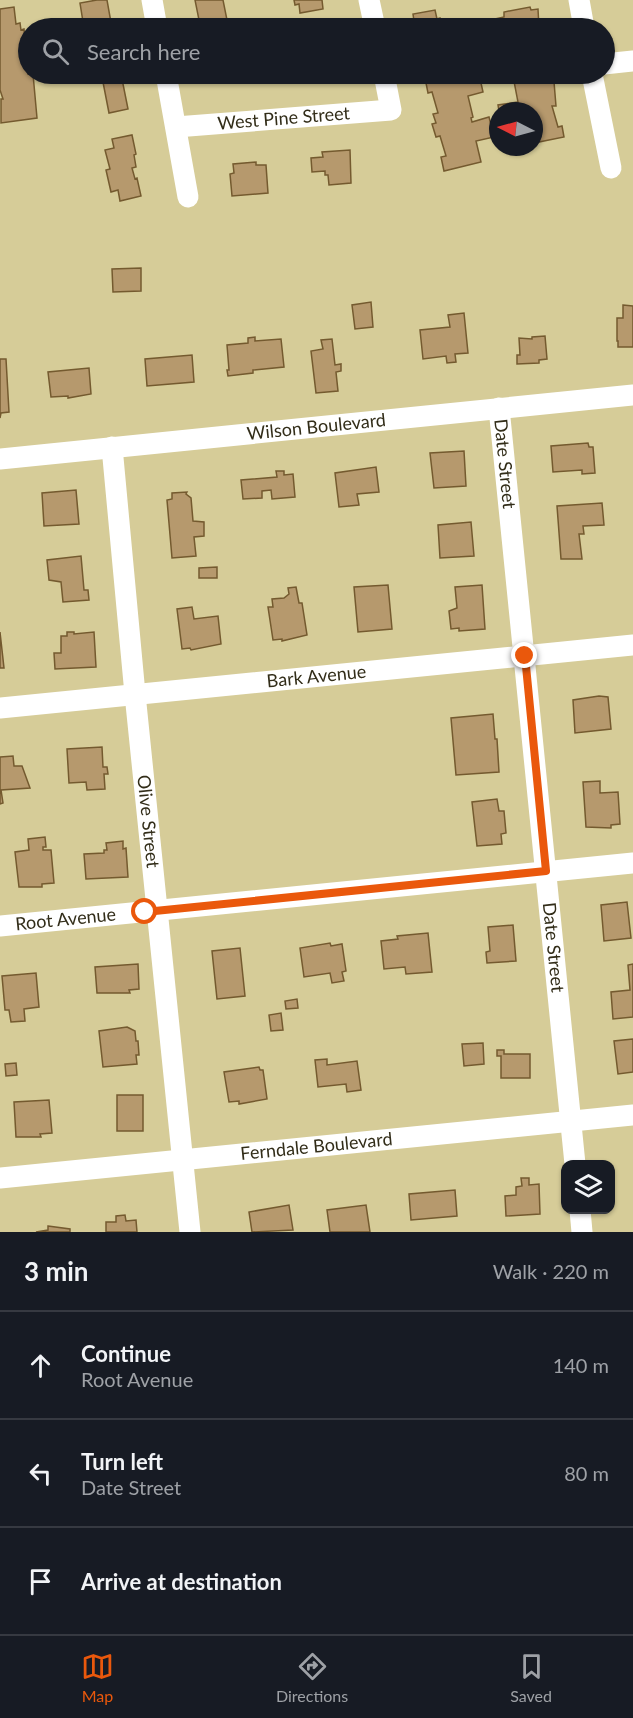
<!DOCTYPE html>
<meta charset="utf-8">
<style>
body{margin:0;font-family:Lato,sans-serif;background:#20242c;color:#f1f3f6}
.controls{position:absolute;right:18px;bottom:18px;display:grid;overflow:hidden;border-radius:12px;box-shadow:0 2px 4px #0004}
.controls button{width:54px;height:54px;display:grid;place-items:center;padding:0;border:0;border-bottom:2px solid #363941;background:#171b24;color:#f1f3f6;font:30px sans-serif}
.compass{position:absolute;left:489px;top:102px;width:54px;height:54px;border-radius:50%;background:#171b24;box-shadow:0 2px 4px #0004;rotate:276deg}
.stop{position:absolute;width:18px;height:18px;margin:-14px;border:4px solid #ea580c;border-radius:50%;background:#fff}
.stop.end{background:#ea580c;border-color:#fff;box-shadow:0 2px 6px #0008}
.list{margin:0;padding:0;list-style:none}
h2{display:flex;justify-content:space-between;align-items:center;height:78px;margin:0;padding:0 24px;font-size:26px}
h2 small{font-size:20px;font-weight:400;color:#9ea1a6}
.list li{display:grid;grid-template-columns:39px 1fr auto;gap:18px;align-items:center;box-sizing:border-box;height:108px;padding:0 24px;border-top:2px solid #363941}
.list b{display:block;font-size:22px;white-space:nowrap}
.list p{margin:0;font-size:20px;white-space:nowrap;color:#9ea1a6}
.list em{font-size:20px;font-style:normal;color:#9ea1a6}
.icon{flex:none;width:33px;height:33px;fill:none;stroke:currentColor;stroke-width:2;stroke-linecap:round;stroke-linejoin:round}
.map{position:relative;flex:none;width:633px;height:1232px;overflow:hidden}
.search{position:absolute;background:#171b24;box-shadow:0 2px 4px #0004;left:18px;right:18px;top:18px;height:66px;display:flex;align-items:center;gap:15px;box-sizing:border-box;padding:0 21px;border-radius:33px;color:#9ea1a6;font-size:22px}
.sheet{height:402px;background:#171b24}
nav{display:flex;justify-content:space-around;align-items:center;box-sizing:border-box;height:84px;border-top:2px solid #363941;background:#171b24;font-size:16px;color:#9ea1a6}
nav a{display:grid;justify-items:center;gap:3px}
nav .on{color:#ea580c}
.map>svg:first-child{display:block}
.building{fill:#b6996d;stroke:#745a2f;stroke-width:1.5}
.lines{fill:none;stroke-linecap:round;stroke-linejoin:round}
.minor{stroke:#fff;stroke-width:21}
.route{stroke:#ea580c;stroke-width:8}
.labels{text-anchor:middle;stroke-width:5;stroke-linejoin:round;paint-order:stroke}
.street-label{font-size:18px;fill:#322d19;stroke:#d6cc98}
</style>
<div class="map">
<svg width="633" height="1232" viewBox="0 0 633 1232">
<rect width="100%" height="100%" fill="#d6cc98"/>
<!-- building -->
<path class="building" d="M97,0H107L112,28H84L80,3Z
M195,0H223L227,20L200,25Z
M294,0H322L323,9L300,13L299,4L295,5Z
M14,7L16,24L20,23L21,30L24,29L28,74H33L37,118L1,123V99H3L0,90V9Z
M530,7L531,10L538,9L539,28H491L490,20L504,17V12Z
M435,10L437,19L440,18L442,28H415L413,14Z
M121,74L128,109L109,113L102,77Z
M304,74H332L305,79Z
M465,74H479L483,92L468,96L473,117L471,118L472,122L489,117L494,137L476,141L481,162L444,171L441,157L446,156L440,136L436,137L432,124L436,123L433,114L438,113L432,92L428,93L426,83Z
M506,74H547L549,83L554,82L556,106H552L558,127L562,126L564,137L534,143V111H499L498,105L518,102L513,76L507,77Z
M132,135L136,154L134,155L136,167L132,168L135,179L137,178L141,196L120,201L118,190L111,192L106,170L110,169L105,150L114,148L112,139Z
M350,150L351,183L329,185L328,175H325V171L312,172L311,158L323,157L322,152Z
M256,162V165H266L268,193L232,196L230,174L234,173L233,164Z
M141,268V291L113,292L112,269Z
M371,302L373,327L355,329L352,305Z
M623,305L633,306V347H618V341H617V318H623Z
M464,313L468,353L455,354L456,362L447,363L446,356L423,359L420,330L450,327L448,315Z
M545,336L547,359L539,360V363L517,364V355H520L519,338L532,339V337Z
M255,337V341L281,339L284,367L253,370V373L228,376L227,370H229L227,345L248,343V338Z
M332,339L335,365L341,364V371L336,372L338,391L316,393L311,351L323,349L321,340Z
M192,355L194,382L147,386L145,359Z
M0,359H6L9,412L1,413L0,418Z
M89,368L91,394L68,398V396L51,397L48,372Z
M588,443L589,447H593L595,473L582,474V470L553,472L551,446Z
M464,451L466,486L434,488L430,453Z
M376,467L379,492L357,494L359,505L339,507L335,473Z
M276,471H284V475L293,474L295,497L272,499L271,490L262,491V498L243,499L241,480L277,477Z
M76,490L79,524L44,526L42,493Z
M187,492L186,494L191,498L193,521L204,522V536L194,537L196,556L172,558L167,500L172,499V493Z
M602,503L604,525L583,526L584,534H579L582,559H561L557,506Z
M471,522L474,556L440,558L438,525Z
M81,556L84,590H88L89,600L63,602L61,582L49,580L47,560Z
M217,567V578H199V568Z
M388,585L392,629L358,632L354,587Z
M482,585L485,629L459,631V628L451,629L449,611L457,608L455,587Z
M296,587L299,603H302L307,635L282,641V639L273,640L268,607H273L272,599L284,598L289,594L288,588Z
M192,607L194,619L218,616L221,644L191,650L190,648L182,649L177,609Z
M0,632L4,668H0Z
M67,632H74V634L94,632L96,667L55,669L54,653H61V636H67Z
M599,696L608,697L611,729L575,733L573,700Z
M493,714L495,739H497L499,772L456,775L451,718Z
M102,747L103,767H107L108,774H104L105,789L87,790L86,782L69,783L67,749Z
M13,756L14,766H22L30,788L1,790L3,803L0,804V757Z
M600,781V793L618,792L620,824L611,825V828L586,827L583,782Z
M497,799L499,811H504L506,833L501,834L502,844L477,846L472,802Z
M45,837L46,847H43V850H51L54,883L42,884V887H19L15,852L29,850L28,839Z
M123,841V849L126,848L128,877L86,879L84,854L104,853V850H107L106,843Z
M627,902L631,938L604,941L601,905Z
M513,925L516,961L487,963L486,952L490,951L488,927Z
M428,933L432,972L406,974L405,967L384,969L381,941L398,939L397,936Z
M330,943L331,946L342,944L346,971L342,972L344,981L332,983L330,973L304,977L300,948Z
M240,948L245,996L217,999L212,951Z
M138,964L139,989L129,990L130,993H97L95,967Z
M633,964V1017L613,1019L611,992L630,990L628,965Z
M36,973L39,1007L24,1009L25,1021L11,1022L9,1010H5L2,976Z
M297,999L298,1008L286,1009L285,1001Z
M281,1013L283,1030L271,1031L269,1015Z
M127,1027L135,1031L136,1041H138L139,1055H136L137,1064L103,1067L99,1031Z
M633,1039V1072L618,1074L614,1041Z
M483,1043L484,1064L464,1066L462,1044Z
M497,1050H504V1054H530V1078H501V1056H497Z
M327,1059V1065L357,1061L361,1090L347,1092L346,1084L318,1087L315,1060Z
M16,1063L17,1075L6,1076L5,1064Z
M259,1067L260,1070H263L267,1099L239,1104V1101L229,1102L224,1072Z
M117,1095H143V1131H117Z
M49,1100L52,1133L40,1134L41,1137H16L14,1102Z
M521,1178H529V1185L539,1184L540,1214L506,1216L505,1196L516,1195V1187L522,1186Z
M455,1190L457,1216L411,1220L409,1194Z
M289,1205L293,1230L252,1232L249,1212Z
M366,1205L370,1232H330L327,1210Z
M125,1215L126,1221L136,1220L137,1232H106V1222H116V1216Z
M48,1226L70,1229V1232H36L48,1230Z"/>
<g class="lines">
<!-- minor -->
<g class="minor">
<path d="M152,0L157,28"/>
<path d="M369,0L375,28"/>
<path d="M579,0L584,28"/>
<path d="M604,64L633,61"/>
<path d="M166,74L188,197"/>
<path d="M592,74L611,168"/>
<path id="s1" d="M176,127L391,110L384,74"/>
<path id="s2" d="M499,408L575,1164"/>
<path id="s3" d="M112,447L135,694L190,1232"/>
<path id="s4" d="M0,459L633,395"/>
<path id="s5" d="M0,708L633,645"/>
<path id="s6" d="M0,926L633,863"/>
<path id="s7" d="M0,1178L633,1115"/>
<path d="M580,1210L582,1232"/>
</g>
</g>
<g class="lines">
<!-- route -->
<path class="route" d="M145,912L546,871L525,656"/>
</g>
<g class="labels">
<!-- street labels -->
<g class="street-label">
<text dy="6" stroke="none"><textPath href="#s1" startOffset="108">West Pine Street</textPath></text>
<text dy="6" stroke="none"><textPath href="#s4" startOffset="318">Wilson Boulevard</textPath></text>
<text dy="6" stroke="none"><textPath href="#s2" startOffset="56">Date Street</textPath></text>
<text dy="6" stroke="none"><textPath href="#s5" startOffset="318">Bark Avenue</textPath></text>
<text dy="6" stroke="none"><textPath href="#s3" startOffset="376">Olive Street</textPath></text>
<text dy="6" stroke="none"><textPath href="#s6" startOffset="66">Root Avenue</textPath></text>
<text dy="6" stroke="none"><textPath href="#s2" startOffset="542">Date Street</textPath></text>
<text dy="6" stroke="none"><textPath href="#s7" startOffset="318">Ferndale Boulevard</textPath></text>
</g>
</g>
</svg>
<div class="controls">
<button><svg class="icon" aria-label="layers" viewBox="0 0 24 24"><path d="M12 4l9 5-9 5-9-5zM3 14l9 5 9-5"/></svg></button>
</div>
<svg class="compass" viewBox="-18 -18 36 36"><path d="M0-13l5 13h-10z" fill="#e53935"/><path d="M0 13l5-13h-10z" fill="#9ea1a6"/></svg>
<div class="stop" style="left:145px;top:912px"></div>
<div class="stop end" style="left:525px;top:656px"></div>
<div class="search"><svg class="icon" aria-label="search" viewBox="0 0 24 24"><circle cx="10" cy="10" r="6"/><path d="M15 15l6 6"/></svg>Search here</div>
</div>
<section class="sheet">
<h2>3 min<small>Walk · 220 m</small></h2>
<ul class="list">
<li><svg class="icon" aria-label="ahead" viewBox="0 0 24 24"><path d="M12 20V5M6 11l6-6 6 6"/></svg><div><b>Continue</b><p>Root Avenue</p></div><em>140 m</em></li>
<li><svg class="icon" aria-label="left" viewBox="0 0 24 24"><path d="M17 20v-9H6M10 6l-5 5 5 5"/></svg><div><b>Turn left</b><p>Date Street</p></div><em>80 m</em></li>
<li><svg class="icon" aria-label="arrive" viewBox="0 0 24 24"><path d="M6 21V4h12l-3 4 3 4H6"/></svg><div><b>Arrive at destination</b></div></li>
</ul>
</section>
<nav>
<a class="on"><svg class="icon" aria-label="map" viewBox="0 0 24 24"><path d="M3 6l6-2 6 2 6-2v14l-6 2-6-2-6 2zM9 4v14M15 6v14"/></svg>Map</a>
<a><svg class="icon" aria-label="directions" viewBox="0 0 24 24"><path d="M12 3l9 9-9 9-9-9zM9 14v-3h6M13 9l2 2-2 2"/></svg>Directions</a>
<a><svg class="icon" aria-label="saved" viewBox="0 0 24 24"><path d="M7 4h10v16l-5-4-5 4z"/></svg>Saved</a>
</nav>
